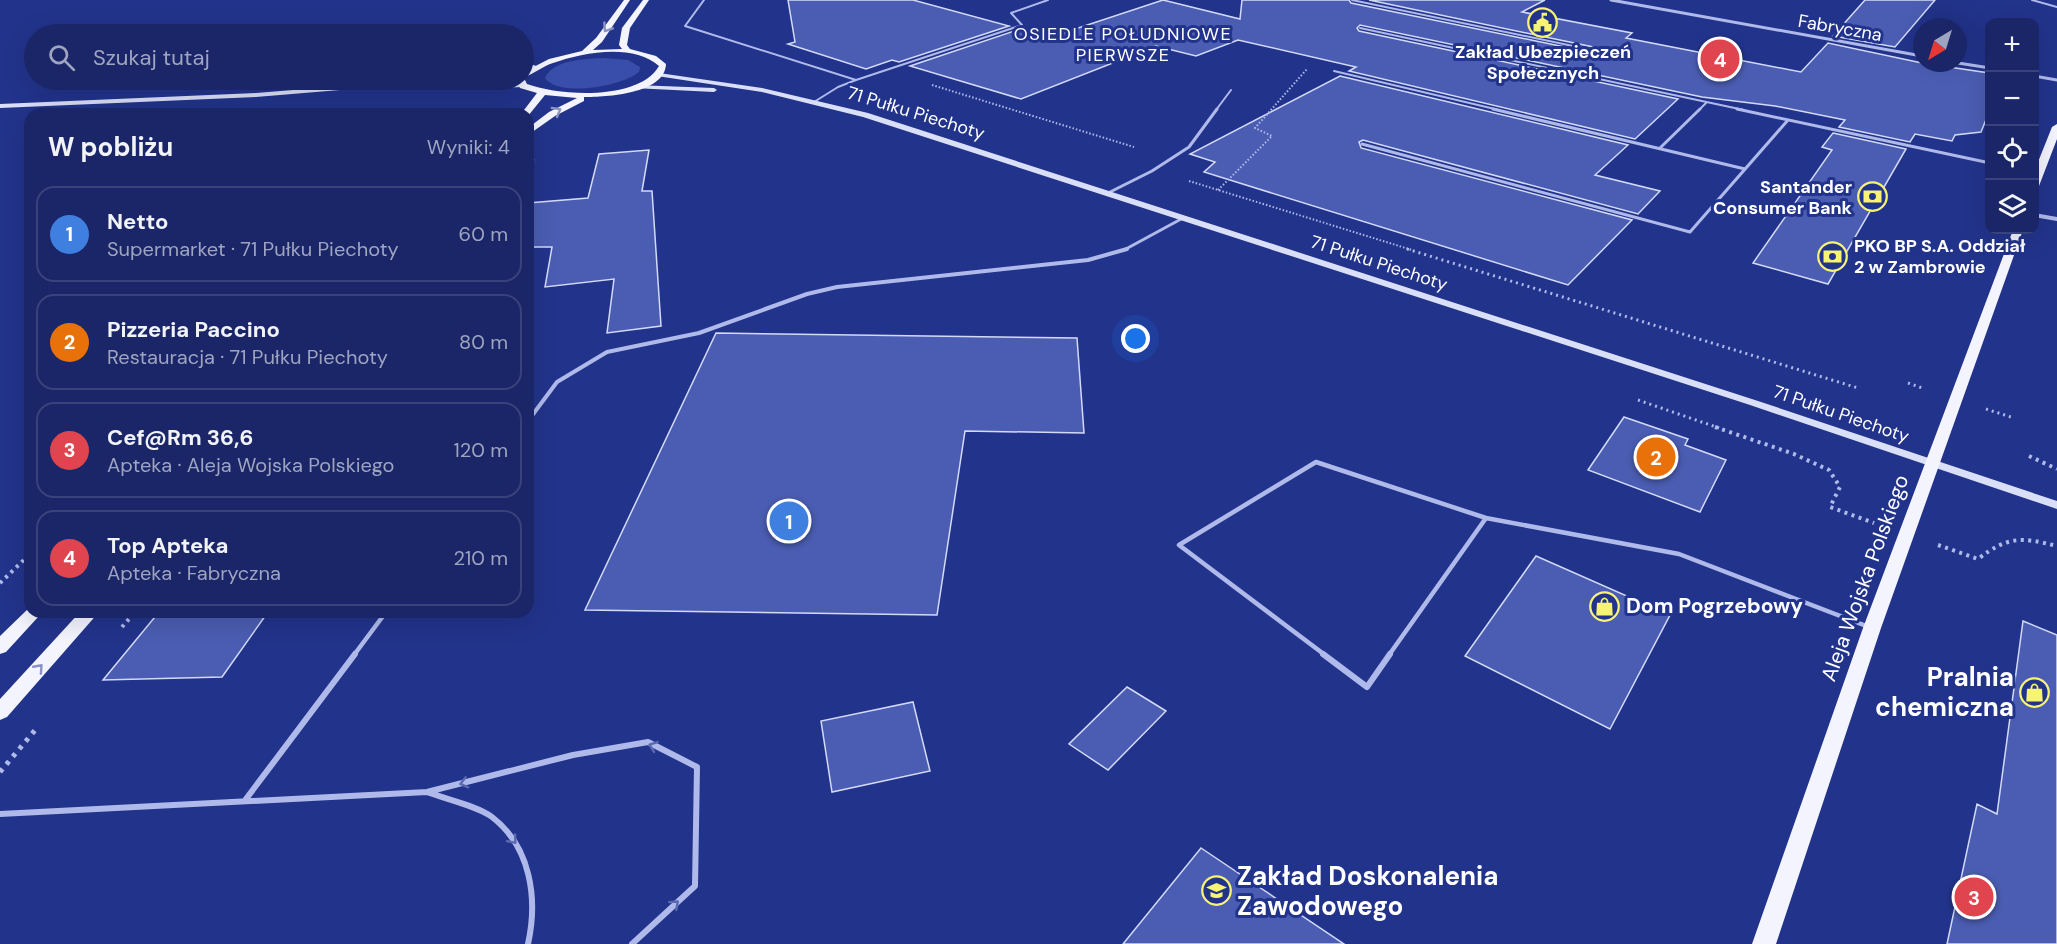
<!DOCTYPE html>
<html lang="pl">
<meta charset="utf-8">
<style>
body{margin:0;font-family:"DM Sans",sans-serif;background:#273271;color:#f1f3f6}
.controls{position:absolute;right:18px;top:18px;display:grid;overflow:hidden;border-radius:12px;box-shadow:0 6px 24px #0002}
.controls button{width:54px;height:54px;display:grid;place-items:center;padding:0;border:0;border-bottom:2px solid #38437c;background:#1a2668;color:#f1f3f6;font:30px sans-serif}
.compass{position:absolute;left:1913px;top:18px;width:54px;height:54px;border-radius:50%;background:#1a2668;box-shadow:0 6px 24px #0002;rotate:218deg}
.you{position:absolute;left:1136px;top:339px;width:21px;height:21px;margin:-15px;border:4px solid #fff;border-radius:50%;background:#1a73e8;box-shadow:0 0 0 9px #1a73e833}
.badge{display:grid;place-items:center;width:39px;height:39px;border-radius:50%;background:#95b2f1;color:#fff;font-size:20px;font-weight:700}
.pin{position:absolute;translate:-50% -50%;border:3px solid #fff;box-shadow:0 2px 6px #0006}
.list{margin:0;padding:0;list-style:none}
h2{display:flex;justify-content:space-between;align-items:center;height:78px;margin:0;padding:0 24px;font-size:26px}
h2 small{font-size:20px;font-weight:400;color:#9fa5c0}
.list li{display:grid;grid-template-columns:39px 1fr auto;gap:18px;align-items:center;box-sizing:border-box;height:96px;margin:0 12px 12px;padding:0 12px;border:2px solid #38437c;border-radius:18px}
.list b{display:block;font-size:22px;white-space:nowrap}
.list p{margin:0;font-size:20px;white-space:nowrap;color:#9fa5c0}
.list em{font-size:20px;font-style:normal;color:#9fa5c0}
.icon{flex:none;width:33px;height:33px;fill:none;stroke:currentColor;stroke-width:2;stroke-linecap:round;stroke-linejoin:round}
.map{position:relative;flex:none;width:2057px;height:944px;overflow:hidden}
.search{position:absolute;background:#1a2668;box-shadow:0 6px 24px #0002;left:24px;top:24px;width:510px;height:66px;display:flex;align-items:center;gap:15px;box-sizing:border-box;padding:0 21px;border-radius:33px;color:#9fa5c0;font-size:22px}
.panel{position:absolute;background:#1a2668;box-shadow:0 6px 24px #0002;left:24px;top:108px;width:510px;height:510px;border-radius:18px}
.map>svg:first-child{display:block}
.green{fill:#394daa}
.building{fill:#4b5db2;stroke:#d3daf8;stroke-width:1.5}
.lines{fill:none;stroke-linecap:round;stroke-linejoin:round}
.path-far3{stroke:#afbaeb;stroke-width:2;stroke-dasharray:1.5 2;stroke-linecap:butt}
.path-far2{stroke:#afbaeb;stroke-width:3;stroke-dasharray:2 4;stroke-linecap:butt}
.path-far1{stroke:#afbaeb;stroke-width:4;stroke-dasharray:3 4.5;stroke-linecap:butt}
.path{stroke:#afbaeb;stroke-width:5;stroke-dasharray:4 6;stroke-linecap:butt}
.lane-far4{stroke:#afbaeb;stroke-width:2}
.lane-far3{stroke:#afbaeb;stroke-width:3}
.lane-far2{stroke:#afbaeb;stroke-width:4}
.lane-far1{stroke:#afbaeb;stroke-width:4.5}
.lane{stroke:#afbaeb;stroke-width:6}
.street-far1{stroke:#afbaeb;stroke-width:3}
.street{stroke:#afbaeb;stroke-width:4}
.secondary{fill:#dadff8;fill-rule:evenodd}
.primary{fill:#f3f4fe;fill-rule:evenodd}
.oneway{stroke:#8a94c4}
.oneway2{stroke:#5a69b1}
.labels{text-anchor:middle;stroke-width:6;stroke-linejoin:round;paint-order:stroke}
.far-street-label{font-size:18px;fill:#fff;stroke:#22338b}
.far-neighbourhood-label{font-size:18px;letter-spacing:1.5px;fill:#fff;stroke:#22338b}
.far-poi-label{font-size:18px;font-weight:bold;fill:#fff;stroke:#22338b}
.street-label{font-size:21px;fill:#fff;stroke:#22338b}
.poi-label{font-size:21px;font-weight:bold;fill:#fff;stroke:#22338b;text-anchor:start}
.near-poi-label{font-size:26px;font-weight:bold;fill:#fff;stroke:#22338b;text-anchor:end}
</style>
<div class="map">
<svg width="2057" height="944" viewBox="0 0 2057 944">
<rect width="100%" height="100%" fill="#22338b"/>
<!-- green -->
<path class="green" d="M604,58L628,60L640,67L639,72C623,86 559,98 545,78C553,59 587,59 604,58Z"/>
<!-- building -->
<path class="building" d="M788,0H913L1009,26L899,62L892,60L866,69L788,44L795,42Z
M1163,0L1240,19L1242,0H1349L1351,3L1594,53L1593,47L1369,0H1545L1522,12L1632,33L1626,38L1801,72L1828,43L1922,63L1989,73V112L1981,132L1955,135L1952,141L1915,134L1910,142L1839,127L1845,120L1775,106L1702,97L1360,25L1357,28L1359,31L1678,99L1635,139L1349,71L1356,67L1238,40L1196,56L1156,46L1021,99L910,66L1020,29L1051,37Z
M1865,0H1935L1895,47L1833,36Z
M1340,76L1628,145L1595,175L1660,191L1638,214L1363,140L1359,142L1361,148L1632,220L1568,285L1204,172L1215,162L1190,154Z
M1833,133L1906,149L1828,284L1753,263L1832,150L1822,147Z
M649,150L642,191H652L661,326L607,333L614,279L545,287L552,247H528V203L588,198L599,154Z
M716,333L1077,338L1084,433L965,431L937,615L585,610Z
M1624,417L1688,439L1685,445L1726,460L1700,512L1588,470Z
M1536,556L1670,615L1610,729L1465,656Z
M159,612H268L222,677L103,680Z
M2023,621L2057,635V944H1947L1977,804L1997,814Z
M1127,687L1166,711L1108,770L1069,744Z
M913,702L930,771L832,792L821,721Z
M1201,848L1344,944H1123Z"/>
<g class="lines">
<!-- path-far3 -->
<path class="path-far3" d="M932,85L1134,147
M528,168L535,160
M1189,181L1412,250
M1218,190L1272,136L1255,128L1307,69"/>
<!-- path-far2 -->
<path class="path-far2" d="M1407,249L1858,388
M1908,383L1925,389
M1638,400L1719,428
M1986,409L2014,418"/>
<!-- path-far1 -->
<path class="path-far1" d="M1715,427L1794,454L1829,470L1840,487L1830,507L1874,523
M2029,456L2057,469
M1938,545L1978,559C2008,536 2021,537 2057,546
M0,583L30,554
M122,627L135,612"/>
<!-- path -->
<path class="path" d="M0,772L36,729"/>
<!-- lane-far4 -->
<path class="lane-far4" d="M704,0L685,26L856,80
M1352,0L1592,50
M2032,0L2057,7
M1360,28L1744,110
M1334,71L1499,110
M814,102L838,87L856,80L1022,25L1011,13L1048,0
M1216,110L1231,90
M1699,110L1706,103"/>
<!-- lane-far3 -->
<path class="lane-far3" d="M1493,109L1745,169
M1737,109L1990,163
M1362,144L1690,232L1788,120
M1660,148L1700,109
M1108,193L1152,171L1189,147L1217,109
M1124,250L1183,218"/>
<!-- lane-far2 -->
<path class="lane-far2" d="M528,421L557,382L607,352L699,333L807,294L837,287L1088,260L1127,249"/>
<!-- lane-far1 -->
<path class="lane-far1" d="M1486,518L1679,554L1869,627
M354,655L386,612
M1325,655L1179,545L1316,462L1486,518
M1389,655L1486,518"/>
<!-- lane -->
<path class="lane" d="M1323,654L1367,687L1390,654
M427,792C445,799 478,806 492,817C531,847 538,899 528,944
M246,799L355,654
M0,814L427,792L573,755L648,742L697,767L695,886L632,944"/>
<!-- street-far1 -->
<path class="street-far1" d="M1611,0L1922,56
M1958,63L1990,68
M2034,76L2057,80"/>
<!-- street -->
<path class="street" d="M2034,215L2057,219"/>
<!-- secondary -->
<path class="secondary" d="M534,65L536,66V68L524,70V66Z
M659,73L762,88L868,113L1758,401L2057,501V509L1750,405L863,117L762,92L657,76L656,75Z
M418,80H439L436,82L256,97L0,108V104L256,93Z
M523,84L526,86L525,87L425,90L422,88L425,86Z
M635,85L714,88L717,90L714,92L633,88V86Z"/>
<!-- primary -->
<path class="primary" d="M624,0H630L602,42L593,50L622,49L619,45L622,28L643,0H649L630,28L627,45L630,49L656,56L666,64C665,94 606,97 584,97V101L555,116L528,135V128L549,112L577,98L545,95L528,116L521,114L537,93L520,88L517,80L524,78L527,84C559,96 639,101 659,66C634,43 583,52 553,63C543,66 534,74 524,77V72L549,59L582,51L596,38Z
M2057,124V139L2039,186L2034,189V172L2052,127Z
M2013,230H2023L1881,628L1776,944H1752L1863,628Z
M30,607V612H42L39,616L6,652L0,654V636Z
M80,612H99L7,717L0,720V699Z"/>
</g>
<!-- one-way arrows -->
<defs><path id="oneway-chevron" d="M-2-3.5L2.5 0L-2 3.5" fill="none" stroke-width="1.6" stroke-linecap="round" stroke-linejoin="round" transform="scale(1.5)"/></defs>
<g class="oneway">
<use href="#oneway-chevron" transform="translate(607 28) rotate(124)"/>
<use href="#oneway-chevron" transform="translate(557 111) rotate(-30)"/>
<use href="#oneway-chevron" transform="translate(39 668) rotate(-48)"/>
</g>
<g class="oneway2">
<use href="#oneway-chevron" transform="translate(653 746) rotate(-160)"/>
<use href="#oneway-chevron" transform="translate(464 783) rotate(166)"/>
<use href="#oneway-chevron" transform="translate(513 840) rotate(50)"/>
<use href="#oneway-chevron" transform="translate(675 904) rotate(-42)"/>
</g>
<!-- icons -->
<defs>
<symbol id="civic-ring" viewBox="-11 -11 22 22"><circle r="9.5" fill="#22338b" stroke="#f7f471" stroke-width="1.5"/><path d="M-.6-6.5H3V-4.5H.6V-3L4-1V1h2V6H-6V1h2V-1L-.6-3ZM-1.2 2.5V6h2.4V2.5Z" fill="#f7f471"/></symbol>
<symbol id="bank-ring" viewBox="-11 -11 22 22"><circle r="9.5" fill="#22338b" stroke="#f7f471" stroke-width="1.5"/><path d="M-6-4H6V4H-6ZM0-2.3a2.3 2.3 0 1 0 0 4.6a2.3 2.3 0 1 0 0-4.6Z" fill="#f7f471"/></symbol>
<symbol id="shop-ring" viewBox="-11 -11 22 22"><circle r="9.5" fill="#22338b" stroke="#f7f471" stroke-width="1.5"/><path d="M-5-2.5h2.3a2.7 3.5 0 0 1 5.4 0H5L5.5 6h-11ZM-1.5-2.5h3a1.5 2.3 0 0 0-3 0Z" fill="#f7f471"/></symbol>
<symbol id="school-ring" viewBox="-11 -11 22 22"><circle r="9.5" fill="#22338b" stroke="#f7f471" stroke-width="1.5"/><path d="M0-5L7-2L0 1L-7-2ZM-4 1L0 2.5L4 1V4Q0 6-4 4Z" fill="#f7f471"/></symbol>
</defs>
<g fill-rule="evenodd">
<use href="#civic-ring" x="1526" y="6" width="33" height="33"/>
<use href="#bank-ring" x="1856" y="180" width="33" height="33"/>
<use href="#bank-ring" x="1816" y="240" width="33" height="33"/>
<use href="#shop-ring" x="1588" y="590" width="33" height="33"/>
<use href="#shop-ring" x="2018" y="676" width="33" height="33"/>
<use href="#school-ring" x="1200" y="874" width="33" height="33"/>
</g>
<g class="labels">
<!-- far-street labels -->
<g class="far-street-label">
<text transform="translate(1840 28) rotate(10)" y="6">Fabryczna</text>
<text transform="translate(916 113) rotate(17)" y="6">71 Pułku Piechoty</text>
<text transform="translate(1379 263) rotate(18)" y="6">71 Pułku Piechoty</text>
<text transform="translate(1841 414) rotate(19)" y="6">71 Pułku Piechoty</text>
</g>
<!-- far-neighbourhood labels -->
<g class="far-neighbourhood-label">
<text x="1123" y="40">OSIEDLE POŁUDNIOWE<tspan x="1123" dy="21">PIERWSZE</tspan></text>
</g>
<!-- far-poi labels -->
<g class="far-poi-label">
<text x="1543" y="58">Zakład Ubezpieczeń<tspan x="1543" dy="21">Społecznych</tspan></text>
<text x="1852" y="193" text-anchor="end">Santander<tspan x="1852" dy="21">Consumer Bank</tspan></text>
<text x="1854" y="252" text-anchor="start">PKO BP S.A. Oddział<tspan x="1854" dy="21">2 w Zambrowie</tspan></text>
</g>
<!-- street labels -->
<g class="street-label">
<text transform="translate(1865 578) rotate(-70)" y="7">Aleja Wojska Polskiego</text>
</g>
<!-- poi labels -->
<g class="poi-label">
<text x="1626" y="613">Dom Pogrzebowy</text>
</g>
<!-- near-poi labels -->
<g class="near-poi-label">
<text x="2014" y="686">Pralnia<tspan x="2014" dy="30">chemiczna</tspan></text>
<text x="1237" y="885" text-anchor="start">Zakład Doskonalenia<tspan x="1237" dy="30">Zawodowego</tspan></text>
</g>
</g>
</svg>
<div class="controls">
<button>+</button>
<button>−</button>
<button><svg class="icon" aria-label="locate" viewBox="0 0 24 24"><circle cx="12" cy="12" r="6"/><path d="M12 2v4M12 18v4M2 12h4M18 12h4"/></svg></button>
<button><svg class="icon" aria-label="layers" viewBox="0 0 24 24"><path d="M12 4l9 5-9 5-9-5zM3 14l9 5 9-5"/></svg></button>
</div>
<svg class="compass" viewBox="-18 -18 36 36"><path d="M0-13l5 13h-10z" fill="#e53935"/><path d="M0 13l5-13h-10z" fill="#9fa5c0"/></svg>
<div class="you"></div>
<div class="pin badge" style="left:789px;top:521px;background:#3f7fe0">1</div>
<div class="pin badge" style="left:1656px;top:457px;background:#e8710a">2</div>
<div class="pin badge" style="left:1974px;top:897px;background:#e0444e">3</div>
<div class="pin badge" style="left:1720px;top:59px;background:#e0444e">4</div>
<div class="search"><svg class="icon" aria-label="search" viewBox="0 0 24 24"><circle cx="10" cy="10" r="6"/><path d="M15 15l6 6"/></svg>Szukaj tutaj</div>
<section class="panel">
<h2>W pobliżu<small>Wyniki: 4</small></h2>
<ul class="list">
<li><span class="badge" style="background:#3f7fe0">1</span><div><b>Netto</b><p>Supermarket · 71 Pułku Piechoty</p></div><em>60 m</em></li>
<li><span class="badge" style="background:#e8710a">2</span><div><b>Pizzeria Paccino</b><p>Restauracja · 71 Pułku Piechoty</p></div><em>80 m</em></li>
<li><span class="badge" style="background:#e0444e">3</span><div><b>Cef@Rm 36,6</b><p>Apteka · Aleja Wojska Polskiego</p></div><em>120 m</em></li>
<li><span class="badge" style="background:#e0444e">4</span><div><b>Top Apteka</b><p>Apteka · Fabryczna</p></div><em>210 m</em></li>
</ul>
</section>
</div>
